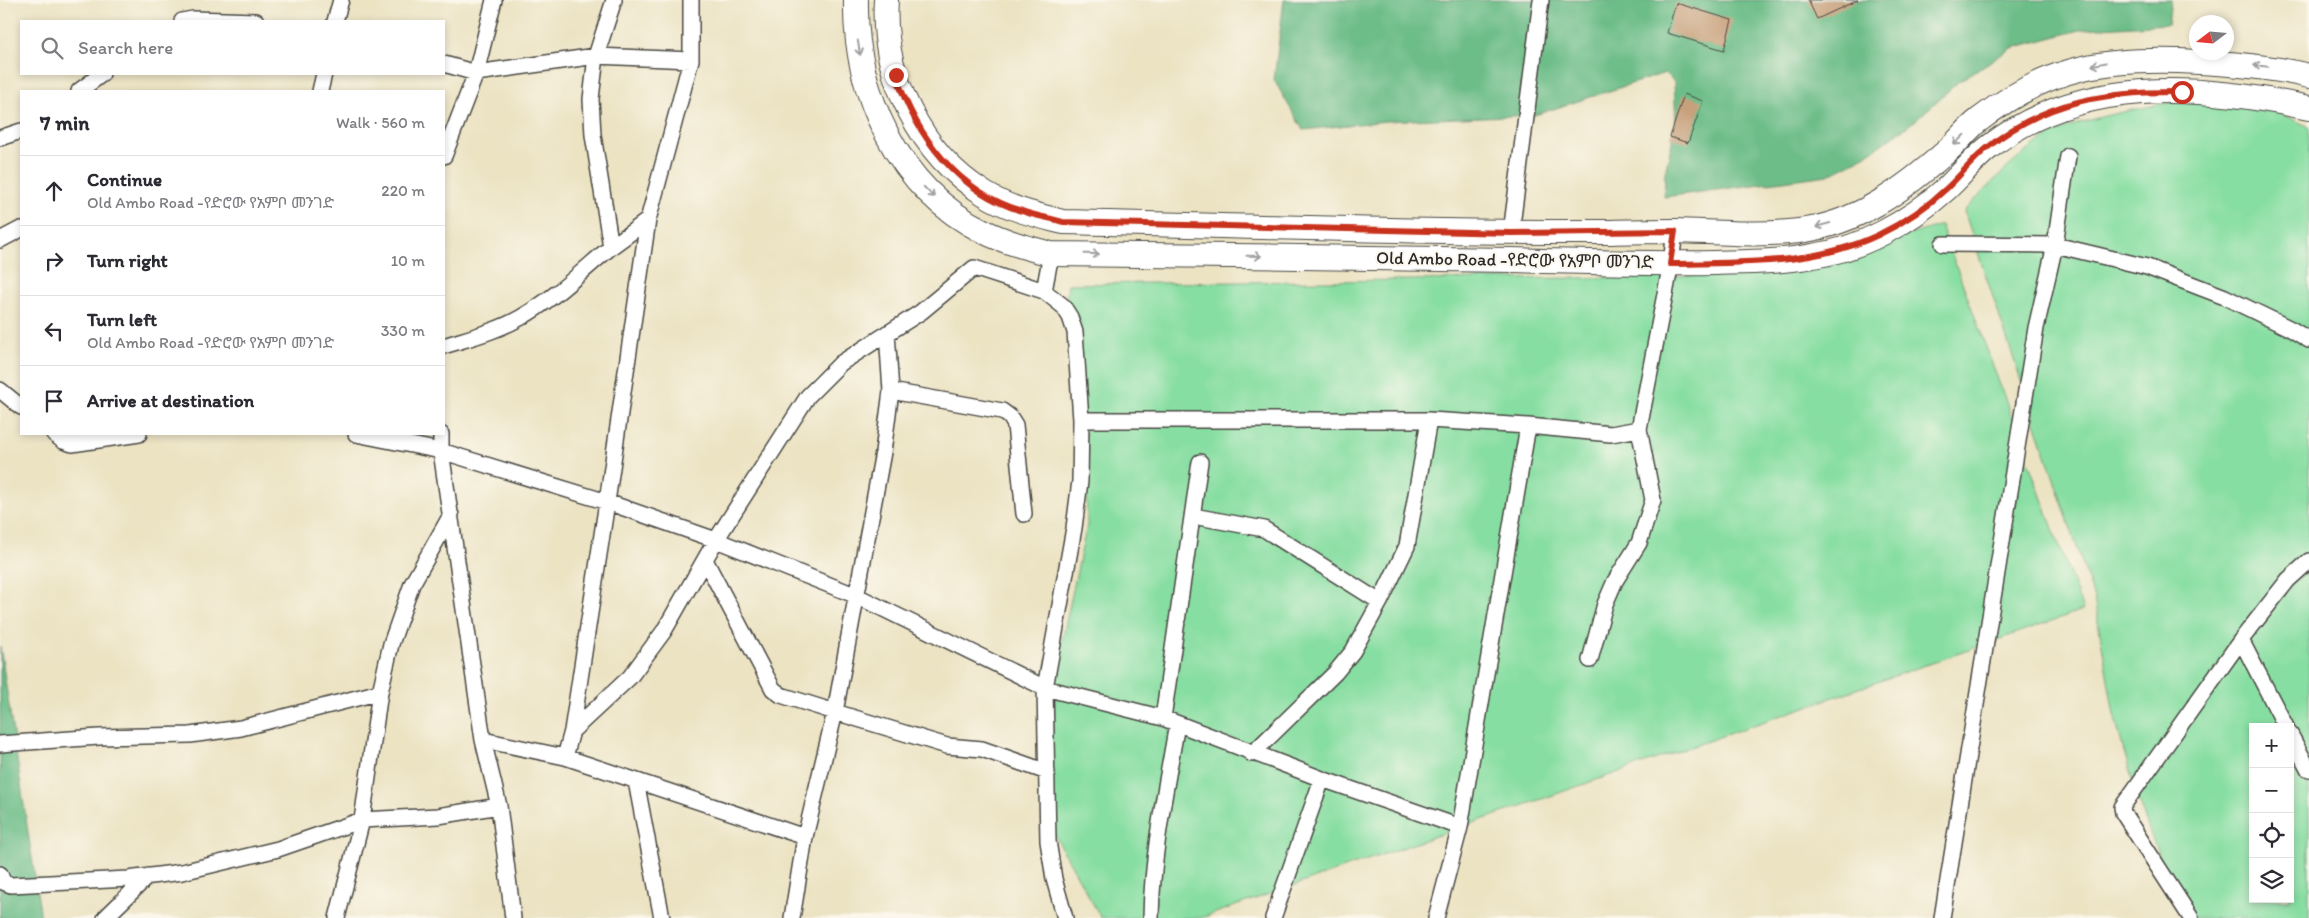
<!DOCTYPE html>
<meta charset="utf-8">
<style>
body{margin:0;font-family:Itim,"Noto Sans Ethiopic",sans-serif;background:#f2f2f3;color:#2b2b33}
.controls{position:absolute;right:15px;bottom:15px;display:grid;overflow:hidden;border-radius:0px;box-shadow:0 2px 8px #0003}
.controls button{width:45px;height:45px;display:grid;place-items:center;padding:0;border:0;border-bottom:1px solid #e1e1e2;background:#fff;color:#2b2b33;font:25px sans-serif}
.compass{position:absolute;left:2189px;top:15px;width:45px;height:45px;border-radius:50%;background:#fff;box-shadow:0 2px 8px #0003;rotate:254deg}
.stop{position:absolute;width:15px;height:15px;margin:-11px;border:4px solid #c8321e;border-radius:50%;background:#fff}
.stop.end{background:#c8321e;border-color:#fff;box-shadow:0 1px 5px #0008}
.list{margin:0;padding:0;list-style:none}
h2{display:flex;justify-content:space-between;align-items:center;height:65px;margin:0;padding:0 20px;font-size:21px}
h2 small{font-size:16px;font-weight:400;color:#7c7c81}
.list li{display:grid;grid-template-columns:32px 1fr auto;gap:15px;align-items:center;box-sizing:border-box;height:70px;padding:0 20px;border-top:1px solid #e1e1e2}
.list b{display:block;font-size:19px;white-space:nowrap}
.list p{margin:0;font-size:16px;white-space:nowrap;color:#7c7c81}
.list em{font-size:16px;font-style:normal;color:#7c7c81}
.icon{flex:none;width:28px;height:28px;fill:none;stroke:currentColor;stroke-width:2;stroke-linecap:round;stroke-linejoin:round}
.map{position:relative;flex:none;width:2309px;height:918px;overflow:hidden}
.search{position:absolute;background:#fff;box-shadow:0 2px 8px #0003;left:20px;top:20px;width:425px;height:55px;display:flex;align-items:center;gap:12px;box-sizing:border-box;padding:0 18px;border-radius:0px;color:#7c7c81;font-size:19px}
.panel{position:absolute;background:#fff;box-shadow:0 2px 8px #0003;left:20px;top:90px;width:425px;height:345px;border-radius:0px}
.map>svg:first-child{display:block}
.green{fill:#87dea2;stroke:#598466;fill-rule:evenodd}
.forest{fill:#6dbd88;stroke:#4c745a}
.building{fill:#c7a07b}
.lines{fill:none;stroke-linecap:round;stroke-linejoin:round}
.street-casing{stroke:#484742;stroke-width:18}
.primary-casing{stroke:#484742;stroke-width:26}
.street{stroke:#fff;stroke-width:15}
.primary{stroke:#fff;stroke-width:24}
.oneway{stroke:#a0a0a0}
.route{stroke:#c8321e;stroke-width:6}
.labels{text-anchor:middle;stroke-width:4;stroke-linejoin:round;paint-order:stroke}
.street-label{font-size:18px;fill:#2b2b2b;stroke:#fbf7ec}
</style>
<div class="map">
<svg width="2309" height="918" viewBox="0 0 2309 918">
<rect width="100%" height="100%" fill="#fbf7ec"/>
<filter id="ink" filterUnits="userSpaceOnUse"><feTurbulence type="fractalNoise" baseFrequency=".02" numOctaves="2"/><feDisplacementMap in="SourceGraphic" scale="10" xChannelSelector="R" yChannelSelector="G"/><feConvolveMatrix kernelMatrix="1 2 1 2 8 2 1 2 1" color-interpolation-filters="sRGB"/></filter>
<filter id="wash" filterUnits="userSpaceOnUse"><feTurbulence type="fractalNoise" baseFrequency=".0096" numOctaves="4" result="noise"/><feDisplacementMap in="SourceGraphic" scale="20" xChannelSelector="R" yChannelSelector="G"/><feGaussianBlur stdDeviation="1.12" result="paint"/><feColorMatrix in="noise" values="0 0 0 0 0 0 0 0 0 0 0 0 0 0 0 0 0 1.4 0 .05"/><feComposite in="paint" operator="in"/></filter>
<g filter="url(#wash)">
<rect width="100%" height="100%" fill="#ece3c3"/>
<!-- green -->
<path class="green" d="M2175,101L2266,106L2309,127V918H2183L2181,915L2137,798L2114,715L2094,598L1964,211C1986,188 2008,165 2034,146C2073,117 2129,112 2175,101ZM2253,727H2290V899H2253Z
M1941,225L2083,610L1201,918H1101L1045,818L1057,664L1087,525L1085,427L1066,303L1068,284L1663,277L1808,267Z"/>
<!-- forest -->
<path class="forest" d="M1284,0H2171L2168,24L2084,29L2012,48L1959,81L1916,120L1865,156L1828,175L1664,197L1665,173L1676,124L1674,82L1665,73L1535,115L1386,121L1303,130L1274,80Z
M0,646L41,918H0Z"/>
<g id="blocks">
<!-- building -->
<path class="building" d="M1808,0H1858L1817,19Z
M1676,3L1732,20L1724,50L1667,33Z
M1684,94L1703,101L1688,143L1670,137Z"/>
</g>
</g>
<g filter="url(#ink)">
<use href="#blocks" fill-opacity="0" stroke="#484742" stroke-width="1"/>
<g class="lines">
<defs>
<path id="street" d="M614,0L596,56L691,60
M691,0V60L648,220L607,502L716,540L857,596L1045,688L1163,718L1322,779L1273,918
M182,21L193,19L256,21
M335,21L341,0
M444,64L476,73L596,56L591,99L593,135L611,247L648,220
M79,91L102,74
M320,91L324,74
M0,138L21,131
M444,156L476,73L494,0
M1511,233L1541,0
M0,240L21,229
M1943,244L2055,245L2147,267L2225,297L2291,329L2309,340
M1051,254L1044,291L1063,306L1070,317L1075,332L1081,420L1080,481L1074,528L1045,688L1048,841L1054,879L1065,918
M444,346C469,338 497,331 520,318C553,300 582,271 611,247
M0,390L21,407
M891,391L1002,411L1010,417L1015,425L1024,514
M1081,420H1429L1528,426L1611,434L1639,429L1671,263L1675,231
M54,434L63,441L72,444L139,434
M356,434L441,451V434
M1193,516L1264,529L1380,602
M705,560L773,689L781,695L835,712L883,452L891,391L887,333
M2241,640L2286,727
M1590,660L1605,604L1615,581L1639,543L1653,500L1639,429
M1163,718L1200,462
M572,731L630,677L664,631L716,540L808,396L841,363L921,312L974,268L1044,291
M2290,734L2309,770
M483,740L441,451L607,502L572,731L565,757
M0,744L99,737L190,735L241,728L380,692
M1252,754L1335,673L1353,651L1380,602L1407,546L1429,420
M1322,779L1460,827
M636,781L662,918
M0,874L3,882L11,885L128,879L182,872L278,849L362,820L438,816L499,806
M105,918L148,876
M337,918L362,820L380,692L391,644L412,584L451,515
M513,918L499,806L483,740L565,757L805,837
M792,918L805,837L835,712L947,746L982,749L1047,772
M1151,918C1152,853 1166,788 1177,724
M1436,918L1460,827L1528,426
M1942,918L2036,328L2055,245L2068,156
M2191,918L2123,813L2122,807L2241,640L2288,580L2309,561"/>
<path id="primary" d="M856,0C854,92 898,189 983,231C1005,242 1028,248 1051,254C1204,256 1358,257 1511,260C1579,262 1647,264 1715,263C1748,262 1780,262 1813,256C1862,249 1909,222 1946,189C1960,176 1973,160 1988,148C2079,75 2202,85 2309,108
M886,0C881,75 921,155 985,194C1009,209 1036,215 1063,222C1246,226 1428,233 1611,232C1632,231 1654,231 1676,231C1717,232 1758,236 1799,231C1857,224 1904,189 1946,152C1958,142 1967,129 1979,120C2050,64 2112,57 2199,62C2237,64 2273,67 2309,76"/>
</defs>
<!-- street casing -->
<use href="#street" class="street-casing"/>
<!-- primary casing -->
<use href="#primary" class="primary-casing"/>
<!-- street -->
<use href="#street" class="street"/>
<!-- primary -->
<use href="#primary" class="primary"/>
</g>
<!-- one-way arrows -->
<defs><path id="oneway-shaft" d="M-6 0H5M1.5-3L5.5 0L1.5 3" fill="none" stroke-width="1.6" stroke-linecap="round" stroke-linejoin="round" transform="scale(1.25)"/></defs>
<g class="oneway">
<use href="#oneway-shaft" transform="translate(859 48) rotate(81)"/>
<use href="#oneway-shaft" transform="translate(2099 64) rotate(169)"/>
<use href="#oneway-shaft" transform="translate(2261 66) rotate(-174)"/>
<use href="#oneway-shaft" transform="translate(1959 140) rotate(136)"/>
<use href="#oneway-shaft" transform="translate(929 192) rotate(45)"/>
<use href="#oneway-shaft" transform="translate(1823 225) rotate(165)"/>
<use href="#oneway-shaft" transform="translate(1092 254) rotate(1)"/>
<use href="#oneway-shaft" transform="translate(1254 256) rotate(1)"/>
</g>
</g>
<g class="lines" filter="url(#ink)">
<!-- route -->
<path class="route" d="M896,75C916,136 958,192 1022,211C1035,216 1050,218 1063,222L1511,233L1675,231L1670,264C1741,262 1813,266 1878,235C1903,223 1927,207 1947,188C1961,175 1972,160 1987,148C2045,100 2109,91 2182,92"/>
</g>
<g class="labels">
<!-- street labels -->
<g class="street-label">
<text transform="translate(1515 260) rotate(1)" y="6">Old Ambo Road -የድሮው የአምቦ መንገድ</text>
</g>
</g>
</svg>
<div class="controls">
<button>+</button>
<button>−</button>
<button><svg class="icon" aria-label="locate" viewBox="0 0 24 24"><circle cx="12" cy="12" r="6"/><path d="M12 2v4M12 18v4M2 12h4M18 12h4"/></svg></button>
<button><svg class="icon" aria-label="layers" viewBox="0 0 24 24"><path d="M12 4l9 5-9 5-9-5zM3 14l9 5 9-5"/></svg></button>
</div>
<svg class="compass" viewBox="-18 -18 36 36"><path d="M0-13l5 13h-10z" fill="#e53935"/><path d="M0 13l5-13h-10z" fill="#7c7c81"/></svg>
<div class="stop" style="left:2182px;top:92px"></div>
<div class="stop end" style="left:896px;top:75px"></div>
<div class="search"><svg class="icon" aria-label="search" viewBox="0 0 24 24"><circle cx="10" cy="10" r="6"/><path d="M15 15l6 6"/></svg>Search here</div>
<section class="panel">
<h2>7 min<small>Walk · 560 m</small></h2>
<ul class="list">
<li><svg class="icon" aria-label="ahead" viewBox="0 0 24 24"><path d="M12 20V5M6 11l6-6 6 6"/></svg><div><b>Continue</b><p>Old Ambo Road -የድሮው የአምቦ መንገድ</p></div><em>220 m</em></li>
<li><svg class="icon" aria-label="right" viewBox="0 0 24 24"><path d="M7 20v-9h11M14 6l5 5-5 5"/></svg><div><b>Turn right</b></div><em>10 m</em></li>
<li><svg class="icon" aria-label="left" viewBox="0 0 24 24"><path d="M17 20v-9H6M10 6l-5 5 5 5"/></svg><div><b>Turn left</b><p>Old Ambo Road -የድሮው የአምቦ መንገድ</p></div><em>330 m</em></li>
<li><svg class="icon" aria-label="arrive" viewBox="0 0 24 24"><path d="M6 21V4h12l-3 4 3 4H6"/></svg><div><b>Arrive at destination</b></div></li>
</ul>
</section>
</div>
